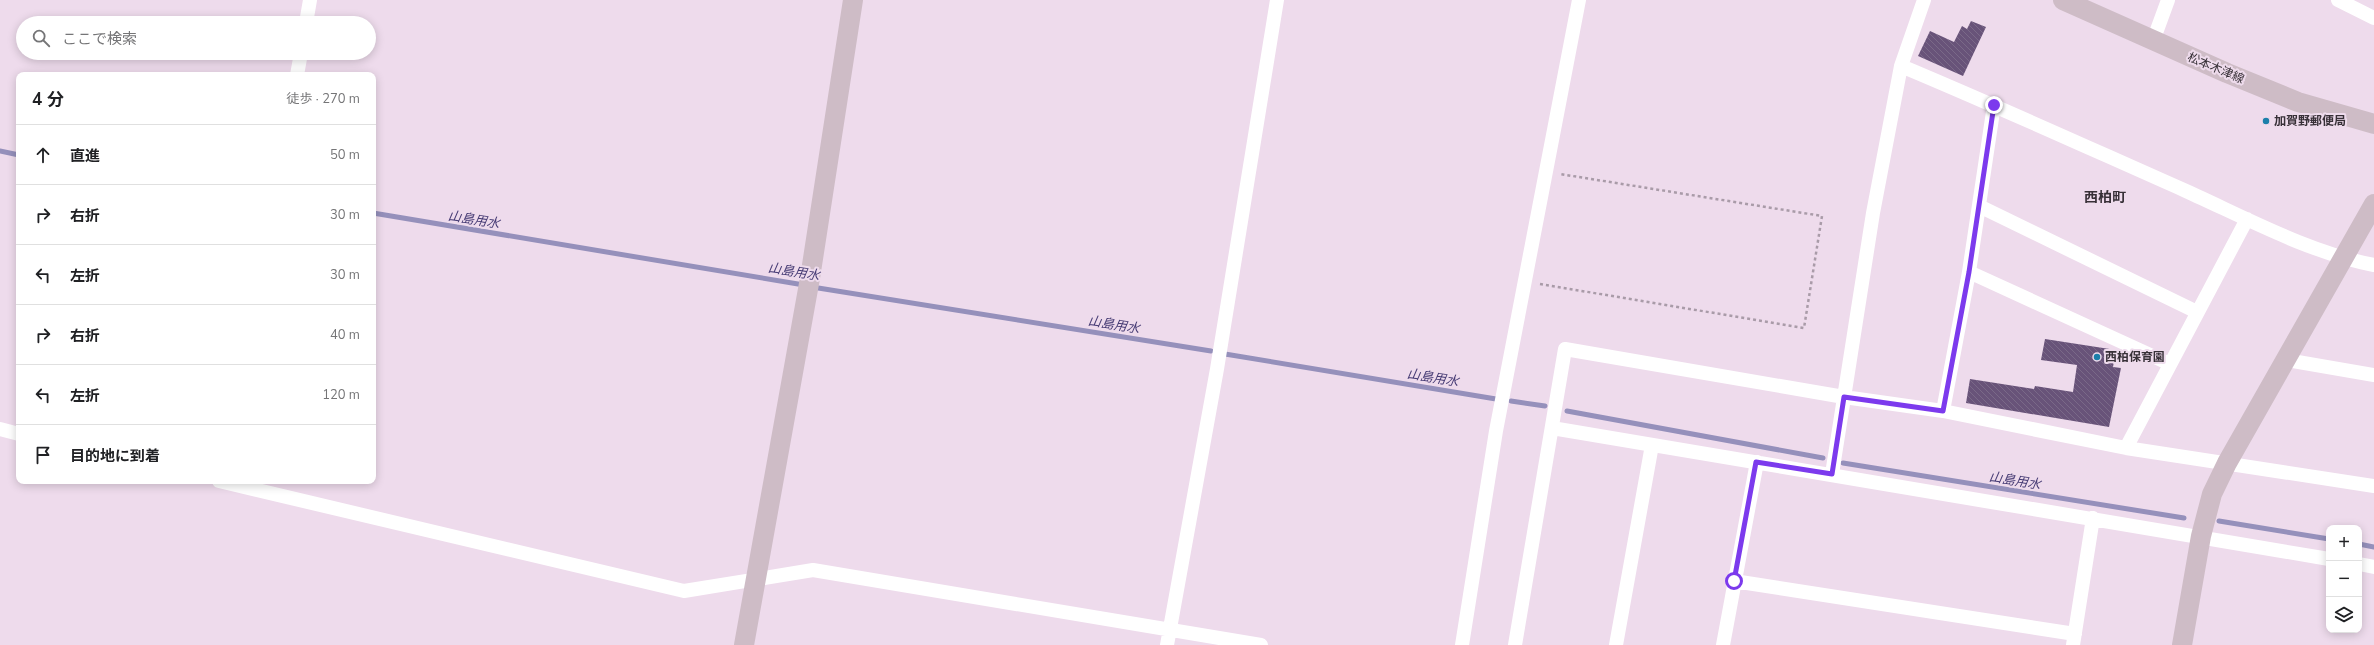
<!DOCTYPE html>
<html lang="ja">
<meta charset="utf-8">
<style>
body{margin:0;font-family:"Nunito Sans","Noto Sans JP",sans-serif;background:#f2f2f2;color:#202124}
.controls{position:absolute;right:12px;bottom:12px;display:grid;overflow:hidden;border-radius:8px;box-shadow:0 2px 10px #0003}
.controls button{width:36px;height:36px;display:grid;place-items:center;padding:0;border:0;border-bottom:1px solid #e0e0e0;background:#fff;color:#202124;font:20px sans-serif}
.stop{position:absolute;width:12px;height:12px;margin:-9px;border:3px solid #7c3aed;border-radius:50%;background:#fff}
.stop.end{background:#7c3aed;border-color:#fff;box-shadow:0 1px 4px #0008}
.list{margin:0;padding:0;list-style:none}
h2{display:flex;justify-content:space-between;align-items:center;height:52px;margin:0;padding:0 16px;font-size:17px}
h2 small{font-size:13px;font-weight:400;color:#757577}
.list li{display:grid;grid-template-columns:26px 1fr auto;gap:12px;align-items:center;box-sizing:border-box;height:60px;padding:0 16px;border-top:1px solid #e0e0e0}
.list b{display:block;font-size:15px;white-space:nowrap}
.list em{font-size:13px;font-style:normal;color:#757577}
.icon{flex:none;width:22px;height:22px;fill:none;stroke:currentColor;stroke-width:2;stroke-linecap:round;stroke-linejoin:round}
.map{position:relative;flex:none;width:2374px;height:645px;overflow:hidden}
.search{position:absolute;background:#fff;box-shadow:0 2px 10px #0003;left:16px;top:16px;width:360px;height:44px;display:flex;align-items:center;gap:10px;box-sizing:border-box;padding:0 14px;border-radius:22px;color:#757577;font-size:15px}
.panel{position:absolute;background:#fff;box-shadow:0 2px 10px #0003;left:16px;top:72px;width:360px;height:412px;border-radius:8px}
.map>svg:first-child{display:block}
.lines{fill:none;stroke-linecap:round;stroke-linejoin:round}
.stream{stroke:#9590bb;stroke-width:5}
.building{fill:url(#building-back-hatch)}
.path{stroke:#a99ba8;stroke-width:2.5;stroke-dasharray:3 3;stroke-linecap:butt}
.street{stroke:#fff;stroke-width:14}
.secondary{stroke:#cebcc6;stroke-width:20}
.route{stroke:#7c3aed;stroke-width:5}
.poi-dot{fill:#1b7faa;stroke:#eedbec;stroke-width:1.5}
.labels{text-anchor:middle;stroke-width:4;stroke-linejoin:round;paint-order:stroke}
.street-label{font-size:12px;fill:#373037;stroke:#eedbec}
.poi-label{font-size:12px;font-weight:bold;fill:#373037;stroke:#eedbec;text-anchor:start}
.water-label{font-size:13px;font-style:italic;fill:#463b74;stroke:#eedbec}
.quarter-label{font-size:14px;font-weight:bold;fill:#373037;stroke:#eedbec}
</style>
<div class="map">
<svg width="2374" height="645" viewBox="0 0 2374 645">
<defs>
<pattern id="building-back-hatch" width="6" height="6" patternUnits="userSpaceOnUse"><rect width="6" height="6" fill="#685379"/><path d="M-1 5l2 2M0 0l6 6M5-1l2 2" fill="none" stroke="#7a6988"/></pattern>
</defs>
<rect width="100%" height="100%" fill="#eedbec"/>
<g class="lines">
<!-- stream -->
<path class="stream" d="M0,151L19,155
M373,213L804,285
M812,287L1211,351
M1225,354L1496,399
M1511,401L1545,406
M1567,411L1823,458
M1843,463L2184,518
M2219,521L2329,539
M2359,544L2374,547"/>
</g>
<!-- building -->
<path class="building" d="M1971,21L1986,27L1963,76L1918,56L1930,31L1954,42L1962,26L1967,29Z
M2045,339L2116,350L2113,367L2121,368L2109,427L1966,403L1970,379L2034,389L2035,386L2073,392L2077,365L2041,360Z"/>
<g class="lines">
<!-- path -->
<path class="path" d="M1540,284L1804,328L1822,216L1560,174"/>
<!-- street -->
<path class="street" d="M2338,0L2374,18
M306,23L310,0
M2153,41L2168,0
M1901,66C1997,106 2091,149 2186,191C2246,218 2310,253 2374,265
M297,75L301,53
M1979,206L2197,312
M1969,272L2170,364
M2286,360L2374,375
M1943,411L1969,272L1994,105
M1552,428L2329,559
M0,429L19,434
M2126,448L2247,219
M1832,474L1873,213L1901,66L1924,0
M219,481L684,591L813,570L1261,645
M2359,564L2374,567
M1734,581L2075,634
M1167,645L1217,369L1277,0
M1462,645L1496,431L1579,0
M1515,645L1565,349L1844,397L1943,411L2126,448L2374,486
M1616,645L1652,445
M1723,645L1757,462
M2073,645L2093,518"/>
<!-- secondary -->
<path class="secondary" d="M2063,0L2227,73L2298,102L2374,124
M744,645L810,278L853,0
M2182,645L2201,536L2212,494L2227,463L2374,204"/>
</g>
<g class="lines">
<!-- route -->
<path class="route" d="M1734,581L1756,462L1832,474L1844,397L1943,411L1969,272L1994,105"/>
</g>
<!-- markers -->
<g class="poi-dot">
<circle cx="2266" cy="121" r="4"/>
<circle cx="2097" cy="357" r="4"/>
</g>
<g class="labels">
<!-- street labels -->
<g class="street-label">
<text transform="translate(2216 68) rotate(23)" y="4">松本木津線</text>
</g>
<!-- poi labels -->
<g class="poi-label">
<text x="2274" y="125">加賀野郵便局</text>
<text x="2105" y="361">西柏保育園</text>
</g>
<!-- water labels -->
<g class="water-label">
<text transform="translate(474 219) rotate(9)" y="5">山島用水</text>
<text transform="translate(794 271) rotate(9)" y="5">山島用水</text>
<text transform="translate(1114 324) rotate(9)" y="5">山島用水</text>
<text transform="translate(1433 377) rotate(9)" y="5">山島用水</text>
<text transform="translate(2015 480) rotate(9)" y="5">山島用水</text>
</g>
<!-- quarter labels -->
<g class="quarter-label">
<text x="2105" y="202">西柏町</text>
</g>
</g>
</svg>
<div class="controls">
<button>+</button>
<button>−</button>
<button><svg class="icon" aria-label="layers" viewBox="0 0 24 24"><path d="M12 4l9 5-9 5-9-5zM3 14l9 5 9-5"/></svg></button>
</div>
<div class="stop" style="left:1734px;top:581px"></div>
<div class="stop end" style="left:1994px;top:105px"></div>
<div class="search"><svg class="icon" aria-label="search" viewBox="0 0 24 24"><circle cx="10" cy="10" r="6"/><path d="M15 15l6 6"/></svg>ここで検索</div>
<section class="panel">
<h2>4 分<small>徒歩 · 270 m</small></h2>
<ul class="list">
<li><svg class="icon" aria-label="ahead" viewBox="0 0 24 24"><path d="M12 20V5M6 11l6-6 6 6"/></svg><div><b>直進</b></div><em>50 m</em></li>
<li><svg class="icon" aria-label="right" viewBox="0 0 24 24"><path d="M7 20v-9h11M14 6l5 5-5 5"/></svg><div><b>右折</b></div><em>30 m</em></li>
<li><svg class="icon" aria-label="left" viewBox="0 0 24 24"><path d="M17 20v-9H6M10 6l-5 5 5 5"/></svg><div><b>左折</b></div><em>30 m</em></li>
<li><svg class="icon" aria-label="right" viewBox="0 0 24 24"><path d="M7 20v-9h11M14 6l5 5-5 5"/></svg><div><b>右折</b></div><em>40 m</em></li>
<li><svg class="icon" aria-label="left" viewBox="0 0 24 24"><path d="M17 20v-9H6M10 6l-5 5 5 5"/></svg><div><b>左折</b></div><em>120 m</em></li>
<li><svg class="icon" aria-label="arrive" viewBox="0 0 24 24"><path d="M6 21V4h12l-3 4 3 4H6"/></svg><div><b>目的地に到着</b></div></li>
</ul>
</section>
</div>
